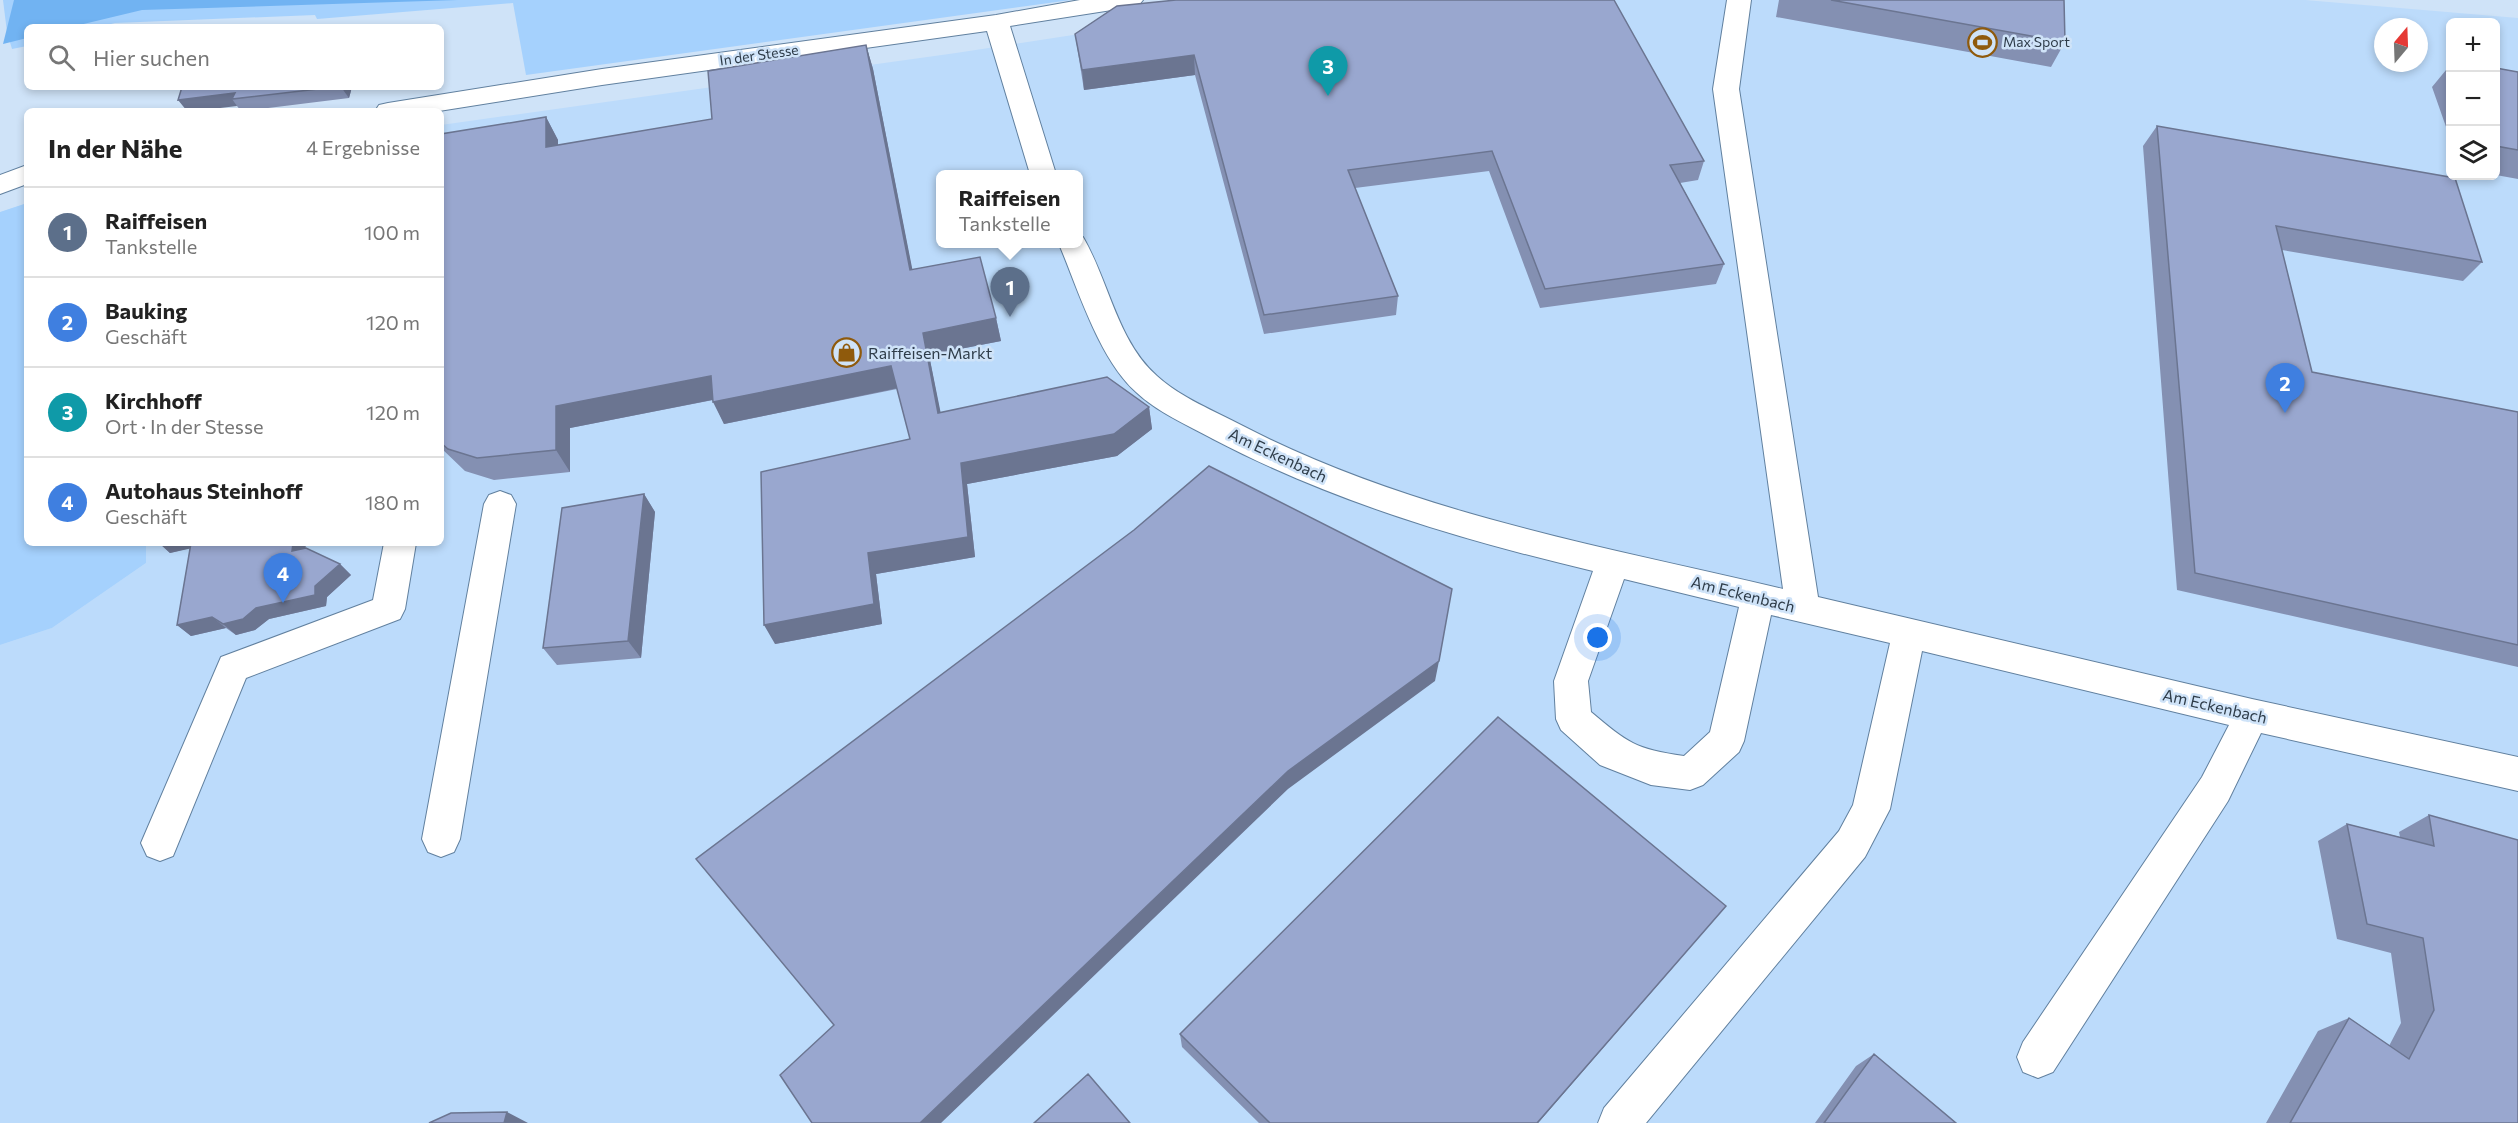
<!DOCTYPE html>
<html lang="de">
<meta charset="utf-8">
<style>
body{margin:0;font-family:Commissioner,sans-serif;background:#f2f2f2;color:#222}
.controls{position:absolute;right:18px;top:18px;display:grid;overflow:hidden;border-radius:9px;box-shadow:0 3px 9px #0003}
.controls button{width:54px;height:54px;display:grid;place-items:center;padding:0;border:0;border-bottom:2px solid #e0e0e0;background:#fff;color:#222;font:30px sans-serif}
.compass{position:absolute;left:2374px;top:18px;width:54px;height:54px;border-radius:50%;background:#fff;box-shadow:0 3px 9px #0003;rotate:19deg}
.you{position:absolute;left:1598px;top:638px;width:21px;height:21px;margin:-15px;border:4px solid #fff;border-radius:50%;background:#1a73e8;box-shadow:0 0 0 9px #1a73e833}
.badge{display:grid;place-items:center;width:39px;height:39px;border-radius:50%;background:#1a73e8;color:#fff;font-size:20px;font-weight:700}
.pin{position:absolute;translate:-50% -50px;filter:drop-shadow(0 2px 3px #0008)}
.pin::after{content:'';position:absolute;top:32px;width:21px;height:18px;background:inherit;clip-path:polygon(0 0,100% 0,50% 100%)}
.popup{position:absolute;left:936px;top:170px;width:147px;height:78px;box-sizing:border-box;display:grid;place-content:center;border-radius:9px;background:#fff;filter:drop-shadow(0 2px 4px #0005);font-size:20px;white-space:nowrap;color:#767676}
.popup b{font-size:22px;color:#222}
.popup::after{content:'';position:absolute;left:50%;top:100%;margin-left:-12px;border:12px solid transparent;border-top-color:#fff}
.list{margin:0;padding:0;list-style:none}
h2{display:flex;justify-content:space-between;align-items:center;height:78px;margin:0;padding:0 24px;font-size:26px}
h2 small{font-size:20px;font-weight:400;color:#767676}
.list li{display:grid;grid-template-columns:39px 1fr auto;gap:18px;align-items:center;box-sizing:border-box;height:90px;padding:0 24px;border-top:2px solid #e0e0e0}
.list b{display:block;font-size:22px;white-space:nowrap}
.list p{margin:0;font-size:20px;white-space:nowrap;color:#767676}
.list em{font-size:20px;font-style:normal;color:#767676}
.icon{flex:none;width:33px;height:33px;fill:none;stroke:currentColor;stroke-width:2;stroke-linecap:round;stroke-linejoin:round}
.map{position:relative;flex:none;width:2518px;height:1123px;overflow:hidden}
.search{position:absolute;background:#fff;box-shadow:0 3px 9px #0003;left:24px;top:24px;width:420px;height:66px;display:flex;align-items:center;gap:15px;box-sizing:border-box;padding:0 21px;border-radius:9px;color:#767676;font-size:22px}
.panel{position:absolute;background:#fff;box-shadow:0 3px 9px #0003;left:24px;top:108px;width:420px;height:438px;border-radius:9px}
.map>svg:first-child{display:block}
.built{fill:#bcdbfb;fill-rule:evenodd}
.green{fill:#a5d1fd}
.forest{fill:#71b3f2}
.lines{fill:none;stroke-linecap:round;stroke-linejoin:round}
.minor-casing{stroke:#61809f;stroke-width:2}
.minor{fill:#fff;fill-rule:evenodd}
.wall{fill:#8490b2}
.shaded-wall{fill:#6b7591}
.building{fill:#99a7cf;stroke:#6b7591;stroke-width:1.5}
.labels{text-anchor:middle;stroke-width:5;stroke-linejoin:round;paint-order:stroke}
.far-poi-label{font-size:14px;fill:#2e3c49;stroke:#cfe3f8;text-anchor:start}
.far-street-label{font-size:14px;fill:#2e3c49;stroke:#cfe3f8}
.poi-label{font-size:16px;fill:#2e3c49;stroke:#cfe3f8;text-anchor:start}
.street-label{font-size:16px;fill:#2e3c49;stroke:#cfe3f8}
</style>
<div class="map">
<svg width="2518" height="1123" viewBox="0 0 2518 1123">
<rect width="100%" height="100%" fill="#cfe3f8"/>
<!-- built -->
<path class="built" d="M1301,0H2305L2518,18V1123H0V645L52,628L146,563V543H441V125L956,53ZM2450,22H2496V176H2450ZM2383,27H2419V63H2383ZM941,174H1079V244H941Z"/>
<!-- green -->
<path class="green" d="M3,0H1071L526,75L513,3L317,19L315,15L115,23L99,27H27V46L12,49L7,32Z
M27,203V543H146V563L52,628L0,645V212Z"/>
<!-- forest -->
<path class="forest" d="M14,0H458L142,10L71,27H27V38L3,44Z"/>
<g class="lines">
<defs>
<path id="minor" d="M1080,0H1143L1139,5L1131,7L1010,26L1056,174H1030L987,31L602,85L439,111H375L379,105L388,103L602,69L996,15Z
M1727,0H1751L1739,89L1818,597L2252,699L2518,757V791L2261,733L2228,801L2053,1072L2038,1078L2023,1072L2017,1057L2023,1042L2202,777L2229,725L1922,651L1890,809L1865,857L1646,1123H1598L1604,1108L1839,831L1853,805L1890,643L1771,615L1744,741L1739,752L1703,785L1690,790L1651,785L1600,765L1561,730L1556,719L1554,681L1593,571C1462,540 1333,502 1213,439C1187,425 1157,412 1136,392C1099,359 1078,289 1059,244H1079V236L1083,237C1109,281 1117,341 1157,376C1181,398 1215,411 1243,426C1411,513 1601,546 1783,589L1713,89ZM1624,579L1739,607L1710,732L1684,756C1635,749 1628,743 1591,712L1588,681Z
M27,165V184L0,194V175Z
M500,491L511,495L516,504L460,839L454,852L441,857L428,852L422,839L484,504L489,495Z
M384,543H416L405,609L400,619L246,678L173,856L160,861L147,856L141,843L221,657L373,600Z"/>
</defs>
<!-- minor casing -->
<use href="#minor" class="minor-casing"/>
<!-- minor -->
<use href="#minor" class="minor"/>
</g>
<!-- wall -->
<path class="wall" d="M1779,0H2064L2065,42L2051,67L1776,17Z
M1117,6L1704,161L1698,180L1680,183L1724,264L1716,284L1540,308L1489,171L1355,188L1398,296L1396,315L1264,334L1195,75L1084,90L1075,34Z
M866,45L873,69L912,270L996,318L1001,341L929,355L940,412L1149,407L1152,429L1117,456L967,484L975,557L876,574L882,624L775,644L910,439L897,389L724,424L713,400L570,428V472L494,480L465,471L441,448V134L546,117L558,140V145L712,119Z
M2451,64V141L2432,87Z
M2496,68L2518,72V179L2496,175Z
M182,87H352L349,98L244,111H241L237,106Z
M2157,126L2482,262L2463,281L2282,250L2312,372L2518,412V667L2177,590L2143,146Z
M644,494L655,512L641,658L557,665L543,648Z
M159,543H306L305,548L340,564L351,575L327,597L326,606L269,619L255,630L236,635L226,628L191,636L177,625L190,548L170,553Z
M2429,815L2518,1123H2266L2318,1031L2349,1018L2389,1046L2401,1023L2391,953L2337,939L2318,841L2347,824L2400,837L2399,832Z
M1726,906L1538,1123H1259L1182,1047L1180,1034Z
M1874,1054L1956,1123H1815L1856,1066Z"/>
<!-- shaded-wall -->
<path class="shaded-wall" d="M866,45L873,69L917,293L910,270Z
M1194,55L1195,75L1084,90L1082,70Z
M341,87H352L349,98Z
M235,93L232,99L237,106L195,111H187L178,100Z
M546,117L558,140V170L546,147Z
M996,318L1001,341L929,355L945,434L938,413L923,333Z
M891,366L898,388L724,424L713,402Z
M711,376L722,398L570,428V472L556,450V406Z
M1149,407L1152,429L1117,456L967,484L975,557L876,574L882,624L775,644L764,625L868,553L961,463Z
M644,494L655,512L641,658L628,641Z
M159,543H204L206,545L170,553Z
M293,543H306L304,562L292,551Z
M340,564L351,575L327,597L326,606L269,619L255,630L236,635L223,624L256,608L315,586Z
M212,617L226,628L191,636L177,625Z
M1439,661L1435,681L1288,789L941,1123H920L1288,771Z
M1726,906L1538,1123H1537Z
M507,1112L528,1123H504Z"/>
<!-- building -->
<path class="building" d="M1176,0H1614L1704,161L1670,165L1724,264L1545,289L1492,151L1348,170L1398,296L1264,315L1194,55L1082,70L1075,34L1117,6Z
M1831,0H2064L2065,42Z
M866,45L910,270L980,257L996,318L923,333L938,413L1107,377L1149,407L1114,434L961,463L968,537L868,553L874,604L764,625L761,472L910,439L891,366L713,402L711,376L556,406V450L477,458L448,449L441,443V134L546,117V147L712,119L708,71Z
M2496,68L2518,72V150L2496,146Z
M182,87H335L232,99L235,93L178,100Z
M2157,126L2455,178L2482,262L2276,226L2312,372L2518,412V645L2195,573Z
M1209,466L1452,589L1439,661L1288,771L920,1123H812L780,1075L834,1025L696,859L1134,530Z
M644,494L628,641L543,648L562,508Z
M191,543H293L292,551L306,548L340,564L315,586V595L256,608L243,619L223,624L212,617L177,625Z
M1498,717L1726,906L1537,1123H1270L1180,1034Z
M2429,815L2518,840V1123H2290L2349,1018L2409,1059L2434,1010L2423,938L2367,924L2347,824L2434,846Z
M1874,1054L1956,1123H1824Z
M1088,1074L1130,1123H1034Z
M507,1112L504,1123H429L451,1113Z"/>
<!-- icons -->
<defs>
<symbol id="stadium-ring" viewBox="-11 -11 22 22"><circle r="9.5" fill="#cfe3f8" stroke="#8f5a0c" stroke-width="1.5"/><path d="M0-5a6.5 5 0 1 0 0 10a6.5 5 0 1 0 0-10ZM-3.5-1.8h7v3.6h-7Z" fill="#8f5a0c"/></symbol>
<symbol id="shop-ring" viewBox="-11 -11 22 22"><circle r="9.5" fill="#cfe3f8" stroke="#8f5a0c" stroke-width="1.5"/><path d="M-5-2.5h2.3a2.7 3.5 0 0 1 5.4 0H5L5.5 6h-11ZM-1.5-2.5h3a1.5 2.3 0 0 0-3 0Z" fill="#8f5a0c"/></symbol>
</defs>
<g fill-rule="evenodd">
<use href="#stadium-ring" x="1966" y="26" width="33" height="33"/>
<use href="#shop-ring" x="830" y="336" width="33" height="33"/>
</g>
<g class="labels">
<!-- far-poi labels -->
<g class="far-poi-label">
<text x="2003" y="47">Max Sport</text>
</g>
<!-- far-street labels -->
<g class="far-street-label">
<text transform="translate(759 55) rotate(-8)" y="5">In der Stesse</text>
</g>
<!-- poi labels -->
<g class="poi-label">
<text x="868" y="359">Raiffeisen-Markt</text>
</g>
<!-- street labels -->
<g class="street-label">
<text transform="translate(1278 455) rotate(25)" y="6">Am Eckenbach</text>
<text transform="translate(1743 594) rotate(14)" y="6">Am Eckenbach</text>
<text transform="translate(2215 706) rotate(13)" y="6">Am Eckenbach</text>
</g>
</g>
</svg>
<div class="controls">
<button>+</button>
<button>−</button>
<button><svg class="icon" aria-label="layers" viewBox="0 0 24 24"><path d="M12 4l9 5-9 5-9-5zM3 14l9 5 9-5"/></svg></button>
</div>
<svg class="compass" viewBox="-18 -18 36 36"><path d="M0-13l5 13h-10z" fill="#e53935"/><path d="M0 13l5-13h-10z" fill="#767676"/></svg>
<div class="you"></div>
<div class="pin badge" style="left:1010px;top:317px;background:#5c6f8a">1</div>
<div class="popup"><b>Raiffeisen</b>Tankstelle</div>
<div class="pin badge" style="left:2285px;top:413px;background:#3f7fe0">2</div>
<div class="pin badge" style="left:1328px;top:96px;background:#0f9aa8">3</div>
<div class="pin badge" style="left:283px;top:603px;background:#3f7fe0">4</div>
<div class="search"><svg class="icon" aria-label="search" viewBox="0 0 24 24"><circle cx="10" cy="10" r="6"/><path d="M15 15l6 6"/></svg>Hier suchen</div>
<section class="panel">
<h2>In der Nähe<small>4 Ergebnisse</small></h2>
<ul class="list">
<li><span class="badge" style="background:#5c6f8a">1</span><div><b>Raiffeisen</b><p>Tankstelle</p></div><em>100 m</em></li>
<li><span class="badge" style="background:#3f7fe0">2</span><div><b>Bauking</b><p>Geschäft</p></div><em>120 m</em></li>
<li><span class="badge" style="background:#0f9aa8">3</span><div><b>Kirchhoff</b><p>Ort · In der Stesse</p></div><em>120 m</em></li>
<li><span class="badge" style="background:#3f7fe0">4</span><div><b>Autohaus Steinhoff</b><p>Geschäft</p></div><em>180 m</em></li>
</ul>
</section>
</div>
